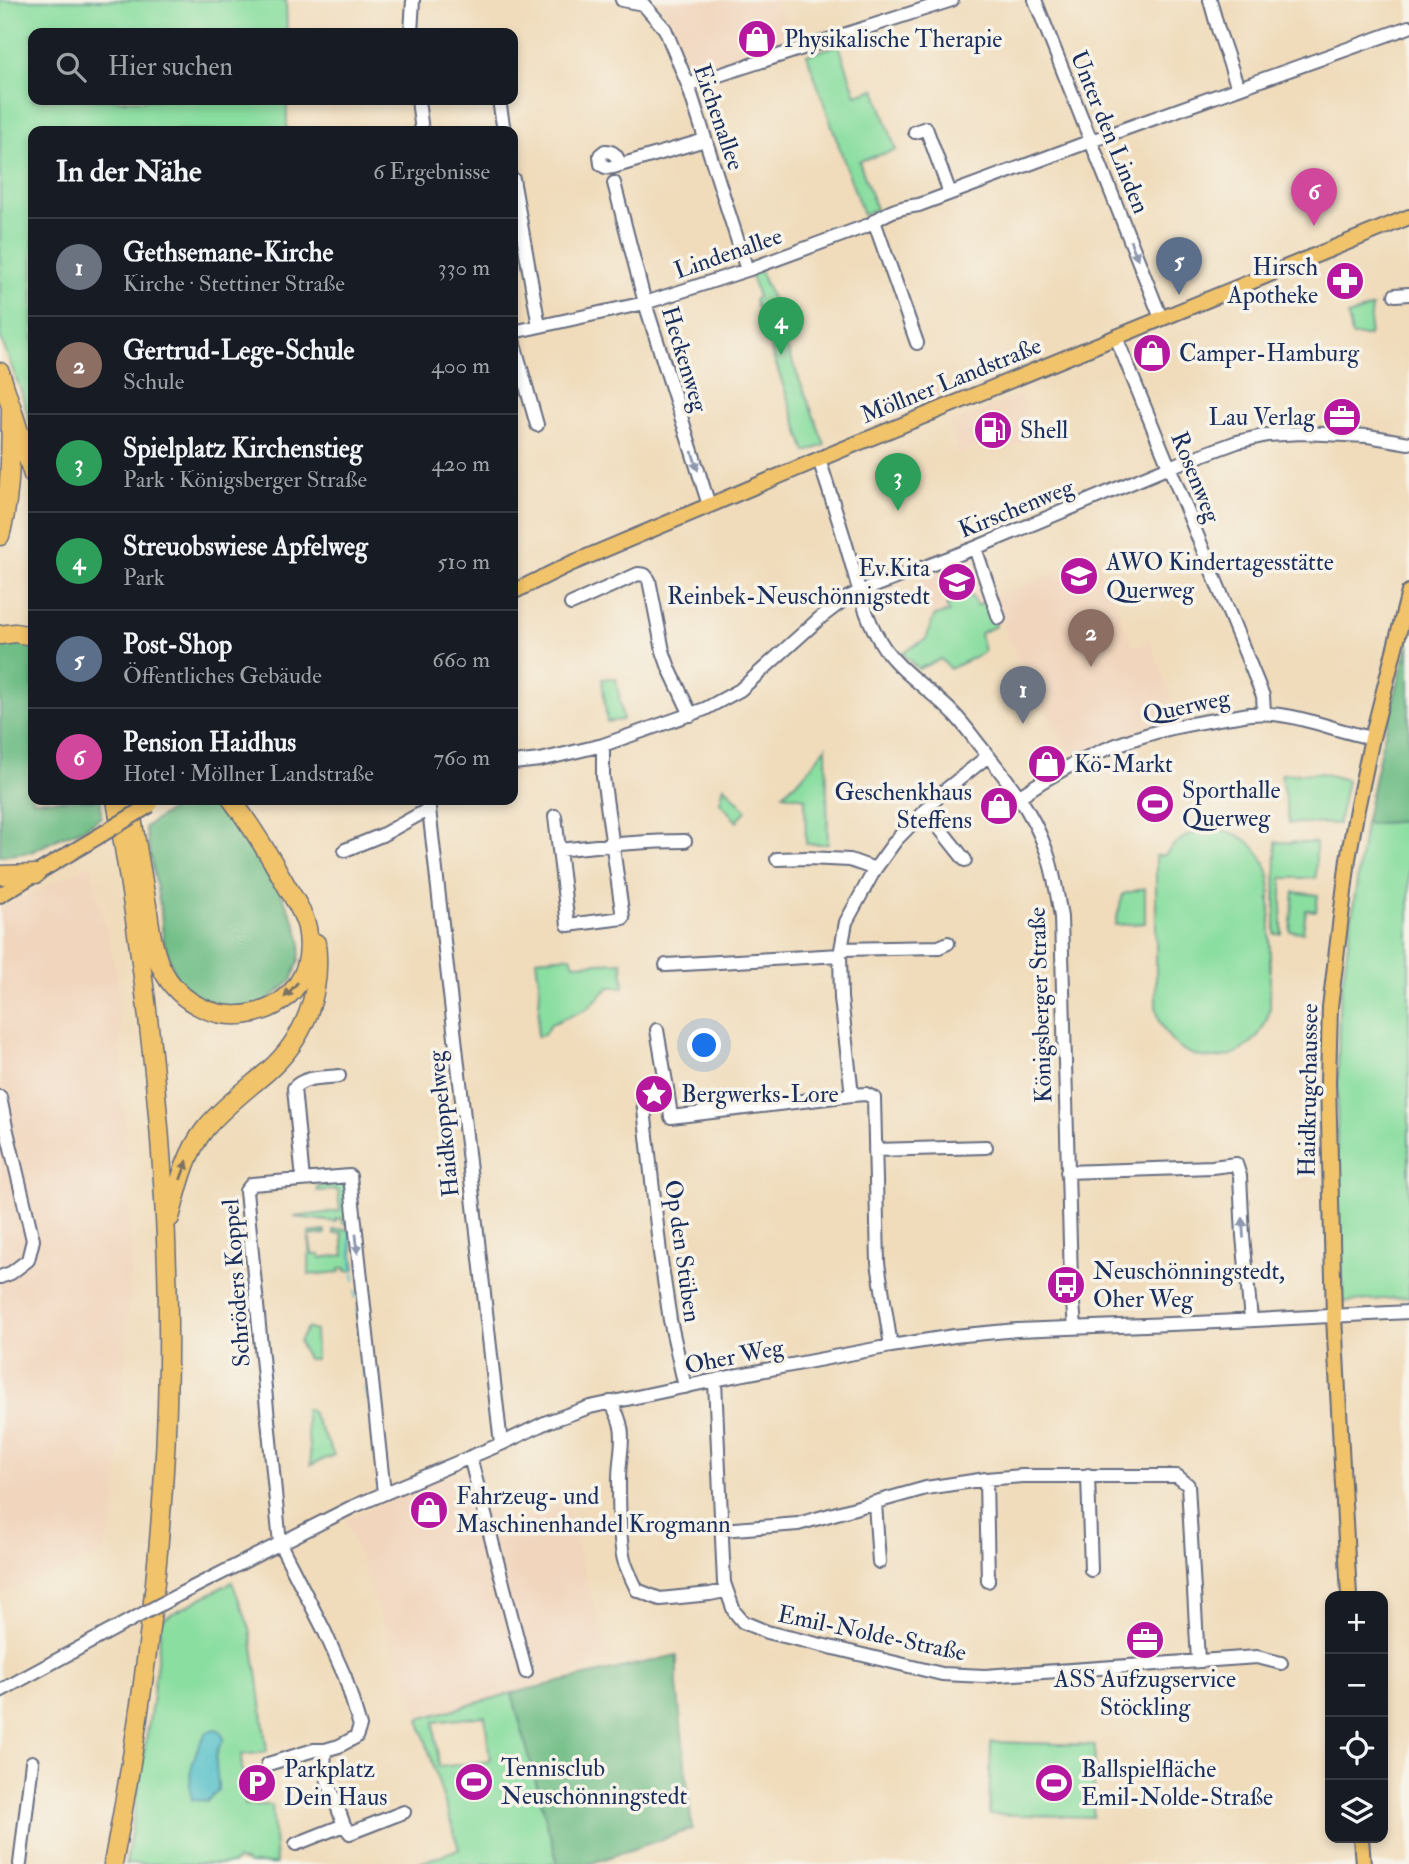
<!DOCTYPE html>
<html lang="de">
<meta charset="utf-8">
<style>
body{margin:0;font-family:"IM FELL Double Pica",serif;background:#20242c;color:#f1f3f6}
.controls{position:absolute;right:21px;bottom:21px;display:grid;overflow:hidden;border-radius:14px;box-shadow:0 4px 10px #0003}
.controls button{width:63px;height:63px;display:grid;place-items:center;padding:0;border:0;border-bottom:2px solid #363941;background:#171b24;color:#f1f3f6;font:35px sans-serif}
.you{position:absolute;left:705px;top:1046px;width:24px;height:24px;margin:-18px;border:5px solid #fff;border-radius:50%;background:#1a73e8;box-shadow:0 0 0 10px #1a73e833}
.badge{display:grid;place-items:center;width:46px;height:46px;border-radius:50%;background:#d690ce;color:#fff;font-size:23px;font-weight:700}
.pin{position:absolute;translate:-50% -58px;filter:drop-shadow(0 2px 4px #0008)}
.pin::after{content:'';position:absolute;top:37px;width:24px;height:21px;background:inherit;clip-path:polygon(0 0,100% 0,50% 100%)}
.list{margin:0;padding:0;list-style:none}
h2{display:flex;justify-content:space-between;align-items:center;height:91px;margin:0;padding:0 28px;font-size:30px}
h2 small{font-size:23px;font-weight:400;color:#9ea1a6}
.list li{display:grid;grid-template-columns:46px 1fr auto;gap:21px;align-items:center;box-sizing:border-box;height:98px;padding:0 28px;border-top:2px solid #363941}
.list b{display:block;font-size:26px;white-space:nowrap}
.list p{margin:0;font-size:23px;white-space:nowrap;color:#9ea1a6}
.list em{font-size:23px;font-style:normal;color:#9ea1a6}
.icon{flex:none;width:38px;height:38px;fill:none;stroke:currentColor;stroke-width:2;stroke-linecap:round;stroke-linejoin:round}
.map{position:relative;flex:none;width:1409px;height:1864px;overflow:hidden}
.search{position:absolute;background:#171b24;box-shadow:0 4px 10px #0003;left:28px;top:28px;width:490px;height:77px;display:flex;align-items:center;gap:18px;box-sizing:border-box;padding:0 24px;border-radius:14px;color:#9ea1a6;font-size:26px}
.panel{position:absolute;background:#171b24;box-shadow:0 4px 10px #0003;left:28px;top:126px;width:490px;height:679px;border-radius:14px}
.map>svg:first-child{display:block}
.built{fill:#f1d5bd}
.green{fill:#8adea0;stroke:#52867f;stroke-width:2;fill-rule:evenodd}
.forest{fill:#6fbd86;stroke:#457672;stroke-width:2}
.water{fill:#52c0c9;stroke:#367894;stroke-width:2}
.lines{fill:none;stroke-linecap:round;stroke-linejoin:round}
.stream{stroke:#52c0c9;stroke-width:2.5}
.minor-casing{stroke:#666c7f;stroke-width:16}
.major-casing{stroke:#666c7f;stroke-width:18}
.highway-casing{stroke:#666c7f;stroke-width:21}
.minor{stroke:#fff;stroke-width:12}
.major{stroke:#f1c36a;stroke-width:14}
.highway{stroke:#f1c36a;stroke-width:18}
.minor-bridge-casing{stroke:#666c7f;stroke-width:16;stroke-linecap:butt}
.major-bridge-casing{stroke:#666c7f;stroke-width:18;stroke-linecap:butt}
.minor-bridge{stroke:#fff;stroke-width:12}
.major-bridge{stroke:#f1c36a;stroke-width:14}
.oneway{fill:#8d97ae}
.oneway2{fill:#7b7263}
.labels{text-anchor:middle;stroke-width:7;stroke-linejoin:round;paint-order:stroke}
.poi-label{font-size:24px;fill:#1b2f5e;stroke:#f7f3e8;text-anchor:start}
.street-label{font-size:24px;fill:#1b2f5e;stroke:#f7f3e8}
</style>
<div class="map">
<svg width="1409" height="1864" viewBox="0 0 1409 1864">
<rect width="100%" height="100%" fill="#f7f3e8"/>
<filter id="ink" filterUnits="userSpaceOnUse"><feTurbulence type="fractalNoise" baseFrequency=".0143" numOctaves="2"/><feDisplacementMap in="SourceGraphic" scale="14" xChannelSelector="R" yChannelSelector="G"/><feConvolveMatrix kernelMatrix="1 2 1 2 8 2 1 2 1" color-interpolation-filters="sRGB"/></filter>
<filter id="wash" filterUnits="userSpaceOnUse"><feTurbulence type="fractalNoise" baseFrequency=".00686" numOctaves="4" result="noise"/><feDisplacementMap in="SourceGraphic" scale="28" xChannelSelector="R" yChannelSelector="G"/><feGaussianBlur stdDeviation="1.57" result="paint"/><feColorMatrix in="noise" values="0 0 0 0 0 0 0 0 0 0 0 0 0 0 0 0 0 1.4 0 .05"/><feComposite in="paint" operator="in"/></filter>
<g filter="url(#wash)">
<rect width="100%" height="100%" fill="#f0dcbb"/>
<!-- built -->
<path class="built" d="M662,0H776L793,43L757,55L751,53L693,71L691,69L662,5Z
M1020,395L1037,437L991,456L986,444L958,455L950,424Z
M974,550L1000,626H996L980,633L984,652L950,669L941,659L918,669L902,653L926,639L934,616L915,573Z
M1096,556L1133,647L1150,641L1173,701L1158,706L1164,724L1088,752L1075,755L1069,751L1032,688L1003,628L992,599Z
M91,864L118,980L131,1264L115,1518L103,1553L0,1594V908Z
M479,1464L496,1524L565,1503L610,1662L419,1718L345,1519Z"/>
<!-- green -->
<path class="green" d="M0,0H286L287,33H33V100H287V131H33V433L21,391L0,336Z
M839,45L856,95L875,89L896,150L859,161L876,209L863,215L807,55Z
M759,268L781,320L787,348L825,445L806,452L754,300L758,297L750,272Z
M1372,307L1369,336H1352L1348,316Z
M972,596L976,606L988,601L996,626L980,633L984,652L950,669L941,659L918,669L902,653L926,639L934,616L949,612L946,605Z
M616,678L623,720L607,722L602,679Z
M826,747L828,844H806L805,798L783,794L805,774Z
M1321,773L1347,780L1338,824L1289,823L1281,774Z
M724,786L746,810L737,822L720,802Z
M1409,821V1297L1344,1302L1336,1189L1339,1008L1365,824Z
M1208,829C1241,829 1264,848 1270,880V1008C1256,1075 1168,1075 1156,1007V856L1165,855C1176,840 1190,832 1208,829Z
M1276,842L1316,843V878H1282V934H1275Z
M1145,888V923L1115,925L1123,894Z
M1294,892L1318,895L1316,911L1306,910L1303,932L1290,931Z
M571,956L574,964L622,962L624,987H609L587,1009L551,1024L544,1035L537,1037L540,990L536,959Z
M331,1181H343L345,1183L350,1224L343,1223L342,1218L336,1219V1222L294,1217L340,1211L338,1190L317,1191V1186L331,1184Z
M350,1229L355,1270L346,1271V1268H340V1272L309,1275V1233L325,1231V1234L309,1236L312,1254H320V1258L344,1255L342,1233L334,1234L333,1230Z
M307,1328L315,1331L316,1359H307L299,1342Z
M305,1409H310L334,1455L311,1465Z
M232,1582L250,1629L258,1679L267,1752L241,1755L245,1805H272L276,1864H249L245,1861L237,1860L232,1864H126L152,1703L162,1619ZM220,1743L214,1765L218,1784L190,1783L197,1749Z
M512,1693L558,1864H417L459,1849L419,1719ZM485,1716L490,1761L439,1767L434,1722Z
M991,1742L1095,1745L1093,1817L989,1814Z"/>
<!-- forest -->
<path class="forest" d="M0,640L33,642V800H101V817L87,827L59,838L31,852L0,856Z
M1409,642V821L1365,824L1381,748Z
M186,800H218L223,803L239,824L278,887L295,922L301,942L299,960L292,980L262,1005L227,1010L186,990L175,976L163,938L161,911L145,827Z
M677,1655V1685L692,1829L589,1864H558L512,1693Z"/>
<!-- water -->
<path class="water" d="M216,1730L221,1732L224,1739C209,1759 219,1769 218,1791L207,1801L192,1800C186,1777 194,1751 207,1732Z"/>
<g class="lines">
<!-- stream -->
<path class="stream" d="M344,1184L348,1223
M349,1230L353,1270
M354,1274V1280
M355,1291L356,1298
M357,1309L359,1323
M359,1328L363,1362
M363,1367L364,1377
M365,1388L367,1399"/>
</g>
</g>
<g filter="url(#ink)">
<g class="lines">
<defs>
<path id="minor" d="M622,0L643,4L665,29L688,85L747,270
M1035,0L1161,318
M1210,0L1218,29L1238,88
M411,33L413,0
M688,85L952,0
M418,100L422,131
M499,100L504,131
M915,132L926,128L950,193
M620,165C618,157 614,151 605,151L600,155L601,164C607,170 613,167 620,165L705,140
M513,179L539,326
M614,183L645,303L709,505
M874,221L917,343
M1395,295L1409,294
M513,332L645,303L747,270L869,225C887,212 896,208 919,205L1091,141L1409,27
M1116,337L1263,696L1264,712
M513,340L537,425
M819,459C829,491 840,523 849,555C859,588 865,620 885,649C904,675 932,691 954,714C964,724 972,736 981,747C1007,779 1032,810 1046,850C1054,871 1057,894 1061,917L1071,1280L1075,1327
M975,548L999,618
M571,604L638,574L645,575L649,580L663,651L669,668L691,715
M513,763L540,760L603,745L705,709L740,690L820,618L845,599L859,592L975,548L1169,467L1237,442L1267,435L1302,433L1368,436L1409,443
M1020,796C1062,767 1110,744 1160,731C1189,723 1220,719 1250,714C1291,710 1331,730 1372,738
M428,800L501,1444
M925,810L965,860
M555,816L568,925L623,918L603,777V745
M345,850L382,835L429,809
M559,850C602,845 642,841 685,841
M777,859L807,858L850,860L875,869
M841,949L939,947L948,943
M666,965L840,955
M657,1030L667,1088
M852,1095L841,998L840,955L846,922L875,869L896,840L943,792L988,756
M0,1097L6,1127L33,1240L28,1260L11,1273L0,1277
M875,1150L986,1147
M1067,1172L1212,1167L1236,1164L1240,1176L1243,1236L1251,1320
M303,1180L294,1088C304,1076 325,1078 339,1076
M715,1381L724,1583L734,1611L743,1622L767,1632L942,1674L985,1676L1257,1657L1281,1663
M685,1387L670,1320L660,1253L642,1091L667,1088L671,1117L852,1095L866,1094L874,1098L878,1263L891,1346
M610,1402C630,1431 619,1448 619,1480C619,1501 619,1540 624,1560C627,1570 633,1581 637,1590L660,1599L710,1594L725,1591
M470,1457L526,1672
M1088,1475L1091,1570
M986,1479L988,1581
M875,1503L879,1562
M722,1530L798,1524L926,1488L986,1479L1022,1476H1177L1188,1485L1198,1661
M182,1593L350,1508L501,1444L547,1422L590,1407L734,1376L891,1346L954,1336L1017,1330L1196,1323L1409,1312
M0,1691L129,1621
M325,1750L324,1770L344,1825L350,1833L404,1812
M268,1764L314,1750H325L339,1746L356,1737L360,1726L345,1677L324,1630L280,1544L246,1191L252,1184L350,1176L384,1493
M296,1844L344,1825
M20,1864L32,1762"/>
<path id="major" d="M513,592L570,564L841,450L1409,217
M0,895L104,833
M1349,1596L1334,1317L1328,1082L1330,1007L1348,859L1357,809L1372,738L1409,592
M1361,1838L1363,1864"/>
<path id="highway" d="M0,372L33,475
M0,536C12,493 10,449 11,405
M0,635L15,633L33,636
M129,800C135,835 141,870 147,905C150,925 152,948 161,967C200,1048 325,1021 307,928C304,913 294,899 286,885C270,856 252,827 232,800
M0,875L36,874
M170,1218C178,1188 185,1154 205,1129C223,1107 245,1091 267,1072C305,1039 322,993 316,943
M113,1864C145,1698 166,1531 168,1362C170,1173 148,986 116,800"/>
</defs>
<!-- minor casing -->
<use href="#minor" class="minor-casing"/>
<!-- major casing -->
<use href="#major" class="major-casing"/>
<!-- highway casing -->
<use href="#highway" class="highway-casing"/>
<!-- minor -->
<use href="#minor" class="minor"/>
<!-- major -->
<use href="#major" class="major"/>
<!-- highway -->
<use href="#highway" class="highway"/>
<defs>
<path id="minor-bridge" d="M129,1621L182,1593"/>
<path id="major-bridge" d="M104,833L150,805"/>
</defs>
<!-- minor-bridge casing -->
<use href="#minor-bridge" class="minor-bridge-casing"/>
<!-- major-bridge casing -->
<use href="#major-bridge" class="major-bridge-casing"/>
<!-- minor-bridge -->
<use href="#minor-bridge" class="minor-bridge"/>
<!-- major-bridge -->
<use href="#major-bridge" class="major-bridge"/>
</g>
<!-- one-way arrows -->
<defs><path id="oneway-solid" d="M-6-.8H1V-3.2L6.5 0L1 3.2V.8H-6Z" transform="scale(1.75)"/></defs>
<g class="oneway">
<use href="#oneway-solid" transform="translate(1134 250) rotate(68)"/>
<use href="#oneway-solid" transform="translate(695 461) rotate(73)"/>
<use href="#oneway-solid" transform="translate(1243 1228) rotate(-93)"/>
<use href="#oneway-solid" transform="translate(357 1244) rotate(84)"/>
</g>
<g class="oneway2">
<use href="#oneway-solid" transform="translate(291 990) rotate(131)"/>
<use href="#oneway-solid" transform="translate(184 1170) rotate(-70)"/>
</g>
</g>
<!-- icons -->
<defs>
<symbol id="shop-disc" viewBox="-11 -11 22 22"><circle r="9.5" fill="#b5179e" stroke="#f7f3e8"/><path d="M-5-2.5h2.3a2.7 3.5 0 0 1 5.4 0H5L5.5 6h-11ZM-1.5-2.5h3a1.5 2.3 0 0 0-3 0Z" fill="#fff"/></symbol>
<symbol id="pharmacy-disc" viewBox="-11 -11 22 22"><circle r="9.5" fill="#b5179e" stroke="#f7f3e8"/><path d="M-2-6h4v4h4v4h-4v4h-4v-4h-4v-4h4Z" fill="#fff"/></symbol>
<symbol id="office-disc" viewBox="-11 -11 22 22"><circle r="9.5" fill="#b5179e" stroke="#f7f3e8"/><path d="M-6-3h4V-5.5h4V-3h4V5H-6ZM-1-4.5V-3h2v-1.5ZM-6 0V1H6V0Z" fill="#fff"/></symbol>
<symbol id="fuel-disc" viewBox="-11 -11 22 22"><circle r="9.5" fill="#b5179e" stroke="#f7f3e8"/><path d="M-5.5-6h7V0h2V4h1.3V-2.5L3-4.5l.8-.8L6-3V5H2.5V1h-1V6h-7ZM-4.2-4.7v3.2H.2V-4.7Z" fill="#fff"/></symbol>
<symbol id="school-disc" viewBox="-11 -11 22 22"><circle r="9.5" fill="#b5179e" stroke="#f7f3e8"/><path d="M0-5L7-2L0 1L-7-2ZM-4 1L0 2.5L4 1V4Q0 6-4 4Z" fill="#fff"/></symbol>
<symbol id="stadium-disc" viewBox="-11 -11 22 22"><circle r="9.5" fill="#b5179e" stroke="#f7f3e8"/><path d="M0-5a6.5 5 0 1 0 0 10a6.5 5 0 1 0 0-10ZM-3.5-1.8h7v3.6h-7Z" fill="#fff"/></symbol>
<symbol id="sight-disc" viewBox="-11 -11 22 22"><circle r="9.5" fill="#b5179e" stroke="#f7f3e8"/><path d="M0-6L1.8-2.2L6-1.7L2.9 1.2L3.7 5.4L0 3.3L-3.7 5.4L-2.9 1.2L-6-1.7L-1.8-2.2Z" fill="#fff"/></symbol>
<symbol id="bus-disc" viewBox="-11 -11 22 22"><circle r="9.5" fill="#b5179e" stroke="#f7f3e8"/><path d="M-5-6H5V4H4V6H2V4H-2V6H-4V4H-5ZM-3.5-4V0h7V-4ZM-3.5 1.2v1.5H-2V1.2ZM2 1.2v1.5H3.5V1.2Z" fill="#fff"/></symbol>
<symbol id="parking-disc" viewBox="-11 -11 22 22"><circle r="9.5" fill="#b5179e" stroke="#f7f3e8"/><path d="M-3.5-5.5H1a3.5 3.5 0 0 1 0 7H-1V5.5H-3.5ZM-1-3.4V-.6H.8a1.4 1.4 0 0 0 0-2.8Z" fill="#fff"/></symbol>
</defs>
<g fill-rule="evenodd">
<use href="#shop-disc" x="735" y="17" width="44" height="44"/>
<use href="#pharmacy-disc" x="1323" y="259" width="44" height="44"/>
<use href="#shop-disc" x="1130" y="331" width="44" height="44"/>
<use href="#office-disc" x="1320" y="395" width="44" height="44"/>
<use href="#fuel-disc" x="971" y="408" width="44" height="44"/>
<use href="#school-disc" x="1057" y="554" width="44" height="44"/>
<use href="#school-disc" x="935" y="560" width="44" height="44"/>
<use href="#shop-disc" x="1025" y="742" width="44" height="44"/>
<use href="#stadium-disc" x="1133" y="782" width="44" height="44"/>
<use href="#shop-disc" x="977" y="784" width="44" height="44"/>
<use href="#sight-disc" x="632" y="1072" width="44" height="44"/>
<use href="#bus-disc" x="1044" y="1263" width="44" height="44"/>
<use href="#shop-disc" x="407" y="1488" width="44" height="44"/>
<use href="#office-disc" x="1123" y="1618" width="44" height="44"/>
<use href="#stadium-disc" x="452" y="1760" width="44" height="44"/>
<use href="#parking-disc" x="235" y="1761" width="44" height="44"/>
<use href="#stadium-disc" x="1032" y="1761" width="44" height="44"/>
</g>
<g class="labels">
<!-- poi labels -->
<g class="poi-label">
<text x="784" y="47">Physikalische Therapie</text>
<text x="1318" y="275" text-anchor="end">Hirsch<tspan x="1318" dy="28">Apotheke</tspan></text>
<text x="1179" y="361">Camper-Hamburg</text>
<text x="1315" y="425" text-anchor="end">Lau Verlag</text>
<text x="1020" y="438">Shell</text>
<text x="1106" y="570">AWO Kindertagesstätte<tspan x="1106" dy="28">Querweg</tspan></text>
<text x="930" y="576" text-anchor="end">Ev.Kita<tspan x="930" dy="28">Reinbek-Neuschönnigstedt</tspan></text>
<text x="1074" y="772">Kö-Markt</text>
<text x="1182" y="798">Sporthalle<tspan x="1182" dy="28">Querweg</tspan></text>
<text x="972" y="800" text-anchor="end">Geschenkhaus<tspan x="972" dy="28">Steffens</tspan></text>
<text x="681" y="1102">Bergwerks-Lore</text>
<text x="1093" y="1279">Neuschönningstedt,<tspan x="1093" dy="28">Oher Weg</tspan></text>
<text x="456" y="1504">Fahrzeug- und<tspan x="456" dy="28">Maschinenhandel Krogmann</tspan></text>
<text x="1145" y="1687" text-anchor="middle">ASS Aufzugservice<tspan x="1145" dy="28">Stöckling</tspan></text>
<text x="501" y="1776">Tennisclub<tspan x="501" dy="28">Neuschönningstedt</tspan></text>
<text x="284" y="1777">Parkplatz<tspan x="284" dy="28">Dein Haus</tspan></text>
<text x="1081" y="1777">Ballspielfläche<tspan x="1081" dy="28">Emil-Nolde-Straße</tspan></text>
</g>
<!-- street labels -->
<g class="street-label">
<text transform="translate(719 117) rotate(71)" y="8">Eichenallee</text>
<text transform="translate(1110 132) rotate(68)" y="8">Unter den Linden</text>
<text transform="translate(728 253) rotate(-19)" y="8">Lindenallee</text>
<text transform="translate(685 359) rotate(73)" y="8">Heckenweg</text>
<text transform="translate(951 380) rotate(-22)" y="8">Möllner Landstraße</text>
<text transform="translate(1196 477) rotate(68)" y="8">Rosenweg</text>
<text transform="translate(1016 508) rotate(-22)" y="8">Kirschenweg</text>
<text transform="translate(1186 706) rotate(-12)" y="8">Querweg</text>
<text transform="translate(1040 1005) rotate(-92)" y="8">Königsberger Straße</text>
<text transform="translate(1308 1090) rotate(-89)" y="8">Haidkrugchaussee</text>
<text transform="translate(443 1124) rotate(-96)" y="8">Haidkoppelweg</text>
<text transform="translate(683 1251) rotate(82)" y="8">Op den Stüben</text>
<text transform="translate(236 1283) rotate(-94)" y="8">Schröders Koppel</text>
<text transform="translate(734 1356) rotate(-11)" y="8">Oher Weg</text>
<text transform="translate(872 1633) rotate(12)" y="8">Emil-Nolde-Straße</text>
</g>
</g>
</svg>
<div class="controls">
<button>+</button>
<button>−</button>
<button><svg class="icon" aria-label="locate" viewBox="0 0 24 24"><circle cx="12" cy="12" r="6"/><path d="M12 2v4M12 18v4M2 12h4M18 12h4"/></svg></button>
<button><svg class="icon" aria-label="layers" viewBox="0 0 24 24"><path d="M12 4l9 5-9 5-9-5zM3 14l9 5 9-5"/></svg></button>
</div>
<div class="you"></div>
<div class="pin badge" style="left:1023px;top:724px;background:#6b7280">1</div>
<div class="pin badge" style="left:1091px;top:667px;background:#8d6e63">2</div>
<div class="pin badge" style="left:898px;top:511px;background:#2e9e5b">3</div>
<div class="pin badge" style="left:781px;top:355px;background:#2e9e5b">4</div>
<div class="pin badge" style="left:1179px;top:295px;background:#5c6f8a">5</div>
<div class="pin badge" style="left:1314px;top:226px;background:#d1479c">6</div>
<div class="search"><svg class="icon" aria-label="search" viewBox="0 0 24 24"><circle cx="10" cy="10" r="6"/><path d="M15 15l6 6"/></svg>Hier suchen</div>
<section class="panel">
<h2>In der Nähe<small>6 Ergebnisse</small></h2>
<ul class="list">
<li><span class="badge" style="background:#6b7280">1</span><div><b>Gethsemane-Kirche</b><p>Kirche · Stettiner Straße</p></div><em>330 m</em></li>
<li><span class="badge" style="background:#8d6e63">2</span><div><b>Gertrud-Lege-Schule</b><p>Schule</p></div><em>400 m</em></li>
<li><span class="badge" style="background:#2e9e5b">3</span><div><b>Spielplatz Kirchenstieg</b><p>Park · Königsberger Straße</p></div><em>420 m</em></li>
<li><span class="badge" style="background:#2e9e5b">4</span><div><b>Streuobswiese Apfelweg</b><p>Park</p></div><em>510 m</em></li>
<li><span class="badge" style="background:#5c6f8a">5</span><div><b>Post-Shop</b><p>Öffentliches Gebäude</p></div><em>660 m</em></li>
<li><span class="badge" style="background:#d1479c">6</span><div><b>Pension Haidhus</b><p>Hotel · Möllner Landstraße</p></div><em>760 m</em></li>
</ul>
</section>
</div>
